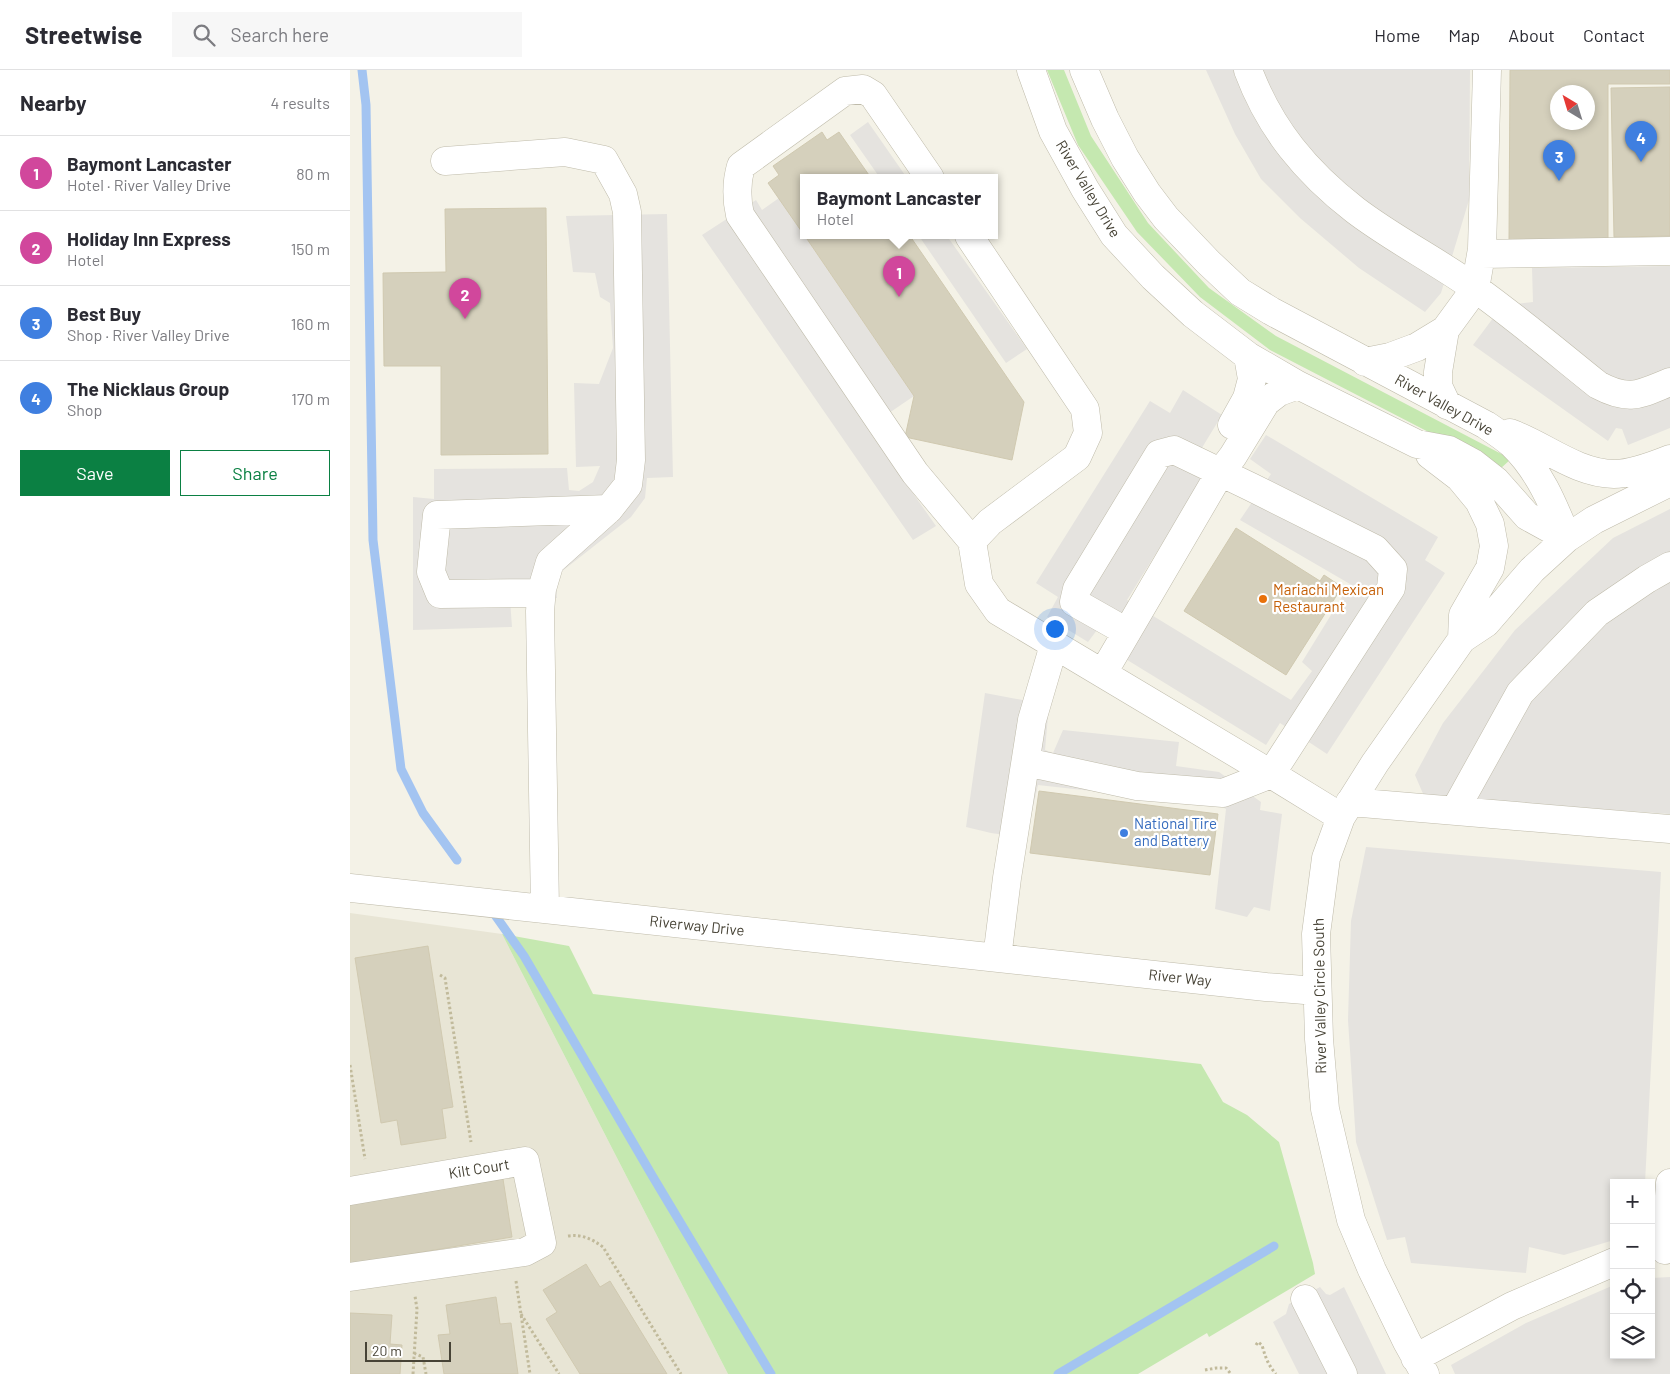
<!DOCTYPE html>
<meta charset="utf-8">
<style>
body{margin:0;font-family:Barlow,sans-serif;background:#f7f7f7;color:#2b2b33}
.controls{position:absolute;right:15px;bottom:15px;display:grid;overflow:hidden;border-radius:0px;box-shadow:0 2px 8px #0003}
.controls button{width:45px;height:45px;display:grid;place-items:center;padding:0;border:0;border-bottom:1px solid #e1e1e2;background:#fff;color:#2b2b33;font:25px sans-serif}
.compass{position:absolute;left:1200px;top:15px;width:45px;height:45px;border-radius:50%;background:#fff;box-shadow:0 2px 8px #0003;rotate:322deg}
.scale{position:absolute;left:15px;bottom:12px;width:86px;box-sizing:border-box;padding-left:5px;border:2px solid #474336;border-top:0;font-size:14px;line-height:18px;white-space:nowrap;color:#474336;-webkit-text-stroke:4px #fff;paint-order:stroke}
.you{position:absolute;left:704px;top:558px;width:18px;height:18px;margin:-12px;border:4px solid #fff;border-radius:50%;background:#1a73e8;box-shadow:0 0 0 8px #1a73e833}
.badge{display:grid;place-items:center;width:32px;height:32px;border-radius:50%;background:#0b8043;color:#fff;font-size:16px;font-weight:700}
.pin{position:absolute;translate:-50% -41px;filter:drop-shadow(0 1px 2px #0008)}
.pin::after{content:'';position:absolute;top:26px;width:18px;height:15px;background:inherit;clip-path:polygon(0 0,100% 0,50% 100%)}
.popup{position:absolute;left:450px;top:104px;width:198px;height:65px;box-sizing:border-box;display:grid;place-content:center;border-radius:0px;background:#fff;filter:drop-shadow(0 1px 4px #0005);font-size:16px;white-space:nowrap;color:#7c7c81}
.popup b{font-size:19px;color:#2b2b33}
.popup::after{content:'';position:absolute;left:50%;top:100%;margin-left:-10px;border:10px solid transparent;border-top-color:#fff}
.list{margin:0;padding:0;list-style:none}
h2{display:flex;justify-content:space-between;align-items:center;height:65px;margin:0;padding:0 20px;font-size:21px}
h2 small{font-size:16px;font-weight:400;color:#7c7c81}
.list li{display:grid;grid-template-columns:32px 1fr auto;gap:15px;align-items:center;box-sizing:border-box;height:75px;padding:0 20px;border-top:1px solid #e1e1e2}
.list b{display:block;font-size:19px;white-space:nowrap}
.list p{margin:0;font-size:16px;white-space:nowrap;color:#7c7c81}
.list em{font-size:16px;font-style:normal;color:#7c7c81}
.actions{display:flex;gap:10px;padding:15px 20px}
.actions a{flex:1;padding:11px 0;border:1px solid #0b8043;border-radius:0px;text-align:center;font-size:18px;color:#0b8043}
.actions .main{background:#0b8043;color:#fff}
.icon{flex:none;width:28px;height:28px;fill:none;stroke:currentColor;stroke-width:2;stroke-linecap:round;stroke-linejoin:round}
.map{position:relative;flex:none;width:1320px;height:1304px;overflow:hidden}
header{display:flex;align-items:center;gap:30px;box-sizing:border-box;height:70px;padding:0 25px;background:#fff;border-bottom:1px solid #e1e1e2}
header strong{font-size:24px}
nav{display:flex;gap:28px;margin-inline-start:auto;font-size:18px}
.search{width:350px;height:45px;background:#f7f7f7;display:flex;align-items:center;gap:12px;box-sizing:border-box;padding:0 18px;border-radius:0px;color:#7c7c81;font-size:19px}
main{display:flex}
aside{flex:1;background:#fff}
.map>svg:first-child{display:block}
.residential{fill:#e8e5d5}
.green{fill:#c5e8b0}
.parking{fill:#e5e3df}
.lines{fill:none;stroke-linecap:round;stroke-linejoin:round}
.stream{stroke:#a3c4f1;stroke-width:9}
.building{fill:#d5d0bc;stroke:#d0c9b0;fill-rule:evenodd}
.minor-casing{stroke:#bfbbaa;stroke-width:29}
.path{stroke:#c1ba9b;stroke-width:3;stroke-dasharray:2.5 2.5;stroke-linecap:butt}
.minor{stroke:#fff;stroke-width:28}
.food-dot{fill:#e8710a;stroke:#fff;stroke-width:2}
.shop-dot{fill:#3f7fe0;stroke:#fff;stroke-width:2}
.labels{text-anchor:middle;stroke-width:4.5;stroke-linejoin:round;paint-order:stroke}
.street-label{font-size:15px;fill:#474336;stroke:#fff}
.food-label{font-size:15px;fill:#c56008;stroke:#fff;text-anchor:start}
.shop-label{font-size:15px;fill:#366cbe;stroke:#fff;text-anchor:start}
</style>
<header>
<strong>Streetwise</strong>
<div class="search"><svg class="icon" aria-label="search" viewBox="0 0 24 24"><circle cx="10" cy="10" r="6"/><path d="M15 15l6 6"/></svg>Search here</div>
<nav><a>Home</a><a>Map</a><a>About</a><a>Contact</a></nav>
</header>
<main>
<aside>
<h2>Nearby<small>4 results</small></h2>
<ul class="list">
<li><span class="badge" style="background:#d1479c">1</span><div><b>Baymont Lancaster</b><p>Hotel · River Valley Drive</p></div><em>80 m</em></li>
<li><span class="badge" style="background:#d1479c">2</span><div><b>Holiday Inn Express</b><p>Hotel</p></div><em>150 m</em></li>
<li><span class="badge" style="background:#3f7fe0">3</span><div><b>Best Buy</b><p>Shop · River Valley Drive</p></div><em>160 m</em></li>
<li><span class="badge" style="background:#3f7fe0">4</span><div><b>The Nicklaus Group</b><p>Shop</p></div><em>170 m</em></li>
</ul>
<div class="actions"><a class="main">Save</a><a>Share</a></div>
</aside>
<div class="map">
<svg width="1320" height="1304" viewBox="0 0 1320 1304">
<rect width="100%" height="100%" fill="#f4f2e7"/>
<!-- residential -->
<path class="residential" d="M0,843L152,864L378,1304H0Z"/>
<!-- green -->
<path class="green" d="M697,0H714L741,66L798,153L859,218L926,266L1161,389L1150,399L920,280L850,227L787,162L728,75Z
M152,864L219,876L243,924L851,994L873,1032L897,1045L929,1072L963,1193L965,1204L859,1267L857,1263L788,1304H378Z"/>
<!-- parking -->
<path class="parking" d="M856,0H1120L1119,130L1091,223L1075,242L1009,198L950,148L911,109L885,64Z
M518,52L557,108H530L500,65Z
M429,128L564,326L517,358L586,456L563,470L352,165L406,130L412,140Z
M317,144L323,407L297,408L295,428L281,447L206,506L207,528L160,530L162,557L63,560V427L84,429V399L217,398L219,420L229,421L243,412L250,396L226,397L224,313L249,314L263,278L260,233L250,227L245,203L223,202L216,146Z
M569,166H597L677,279L656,293Z
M1320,196V358L1278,375L1272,359L1266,358L1258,371L1123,275L1158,228L1166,234L1183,232L1182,198Z
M833,320L872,345L842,394L856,403L777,530L941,630L962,601L952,592L1000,514L890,450L921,404L900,389L916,365L1088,467L1075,490L1095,503L977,684L930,653L916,675L774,588L750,556L738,572L697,547L708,527L686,513L800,331L820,343Z
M1320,439V744L1074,726L1065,705L1093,653L1165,560L1263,468Z
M635,623L699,635L695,680L703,683L713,660L829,672L826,696L869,702L911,732L910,740L932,744L920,841L904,837L897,847L865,839L876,739L869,735L688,715L676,768L641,763L616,757Z
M1016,777L1311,802L1295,1113H1264V1170L1214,1185L1179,1177L1176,1203L1061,1193L1055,1167L1037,1170L1006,1072L998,950L1001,851Z
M1320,1207V1304H1105L1101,1295L1176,1253L1264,1215V1285H1301V1208Z
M970,1217L976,1224L980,1225L994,1217L1036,1304H949L923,1252L936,1244L939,1234Z"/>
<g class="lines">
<!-- stream -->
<path class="stream" d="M12,0L16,35L23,470L51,699L73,743L107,790
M140,838L174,886L303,1107L421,1304
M708,1304L924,1176"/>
</g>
<!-- building -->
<path class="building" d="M1160,0H1320V14H1258V170H1159ZM1208,22H1238V52H1208Z
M1320,17V166L1264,167L1261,18Z
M472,62L477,70L489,62L521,108H454V165L418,113L429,105L423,96Z
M196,138L198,384L91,385V296H34L33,203L96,202L95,139Z
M455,166H560L674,332L662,390L555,367L564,326Z
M886,458L970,511L974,505L992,517L936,605L834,541Z
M689,721L868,744L860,805L680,783Z
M78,876L103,1037L92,1039L96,1068L51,1075L47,1050L31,1053L5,888Z
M153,1109L162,1167L0,1194V1134Z
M236,1194L250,1217L260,1211L317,1304H230L196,1249L207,1242L193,1220Z
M146,1227L150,1254L161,1253L168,1304H94L88,1265L100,1264L96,1235Z
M0,1243L42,1245L40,1274L52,1275L50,1304H0Z"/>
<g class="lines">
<defs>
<path id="minor" d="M681,0L703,61L735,119L764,165L803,207L843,244L898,286L948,315L1067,374L1099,380L1123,393L1146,411L1177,446L1217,468
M734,0L755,49L775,88L797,123L816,148L858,192L890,222L921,241L1136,355C1145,361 1154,367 1162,374C1189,400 1203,434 1217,468
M898,0C920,59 956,102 1005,140C1043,169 1087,191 1126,219C1168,249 1208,283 1248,315C1280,332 1290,324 1320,312
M95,91L215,82L254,90L273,124L277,142L281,390L278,415L259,439L200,492L192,519L190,541L195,839
M580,108L523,25L513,19L495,21L391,96C386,113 386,127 390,145L565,403L622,471L629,514L648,541L921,704L991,747
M619,166L735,339L738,363L727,387L640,452L622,471
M1132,184L1320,181
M1095,260L1088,302V316L1097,335
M1015,292L1040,287L1067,277L1095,260L1125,219L1132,179L1137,0
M882,355L897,328L902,309L898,286
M1160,363C1194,375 1225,403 1264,404C1281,404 1305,395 1320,389
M1080,385L1110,408L1129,431L1140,454L1144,476L1140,498L1113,545L1112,569
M191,523L90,524L81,502L87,445L259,439
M753,603L870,403L883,386L916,332L929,322L948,315
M676,692L787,716L873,723L921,704L1041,518L1043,499L1025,479L901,417L824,380L809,384L727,519L724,532L777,562
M1000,732L1320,759
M1105,740L1170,623L1247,543L1297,509L1320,496
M0,818L916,917L967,921
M647,888L657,808L682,650L704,575
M0,1121L175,1091L192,1173L175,1182L0,1207
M1315,1180L1320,1113
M955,1229L993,1304
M1065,1288L1162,1236L1264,1192
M1075,1304L1057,1272L1022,1200L1001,1150L975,1039L969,969L966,864L976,788L991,747L1025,693L1112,569L1136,553L1182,500L1217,468L1244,450L1320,412"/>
</defs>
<!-- minor casing -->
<use href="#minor" class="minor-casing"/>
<!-- path -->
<path class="path" d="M90,905L95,908L121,1072
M0,995L15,1089
M218,1166C232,1164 242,1169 253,1177L331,1304
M166,1211L180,1304
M171,1244L209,1304
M906,1275L908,1272L912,1275C915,1286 918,1295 926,1304
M64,1283L73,1287L76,1304
M855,1300L866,1298H876L881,1304
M63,1304L67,1239L65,1226"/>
<!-- minor -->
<use href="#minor" class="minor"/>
</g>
<!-- markers -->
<circle class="food-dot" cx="913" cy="529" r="5"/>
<circle class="shop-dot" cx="774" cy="763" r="5"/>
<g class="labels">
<!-- street labels -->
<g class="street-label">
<text transform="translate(738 119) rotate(59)" y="5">River Valley Drive</text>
<text transform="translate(1094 335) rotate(29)" y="5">River Valley Drive</text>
<text transform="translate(347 856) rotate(6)" y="5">Riverway Drive</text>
<text transform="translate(830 908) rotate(6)" y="5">River Way</text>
<text transform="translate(970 926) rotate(-91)" y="5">River Valley Circle South</text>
<text transform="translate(129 1099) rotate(-9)" y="5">Kilt Court</text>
</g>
<!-- food labels -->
<g class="food-label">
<text x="923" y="525">Mariachi Mexican<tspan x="923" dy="17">Restaurant</tspan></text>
</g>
<!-- shop labels -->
<g class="shop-label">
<text x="784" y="759">National Tire<tspan x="784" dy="17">and Battery</tspan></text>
</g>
</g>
</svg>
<div class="controls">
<button>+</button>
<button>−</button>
<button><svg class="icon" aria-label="locate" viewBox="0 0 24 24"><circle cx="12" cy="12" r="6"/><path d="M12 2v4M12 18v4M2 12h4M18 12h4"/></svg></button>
<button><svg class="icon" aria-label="layers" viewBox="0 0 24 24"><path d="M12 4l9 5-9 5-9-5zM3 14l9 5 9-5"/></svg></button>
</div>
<svg class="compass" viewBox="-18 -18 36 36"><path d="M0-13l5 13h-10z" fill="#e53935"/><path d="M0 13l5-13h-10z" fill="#7c7c81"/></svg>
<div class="scale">20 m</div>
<div class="you"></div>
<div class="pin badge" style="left:549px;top:227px;background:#d1479c">1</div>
<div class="popup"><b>Baymont Lancaster</b>Hotel</div>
<div class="pin badge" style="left:115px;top:249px;background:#d1479c">2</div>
<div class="pin badge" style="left:1209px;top:111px;background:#3f7fe0">3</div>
<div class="pin badge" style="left:1291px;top:92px;background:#3f7fe0">4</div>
</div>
</main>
